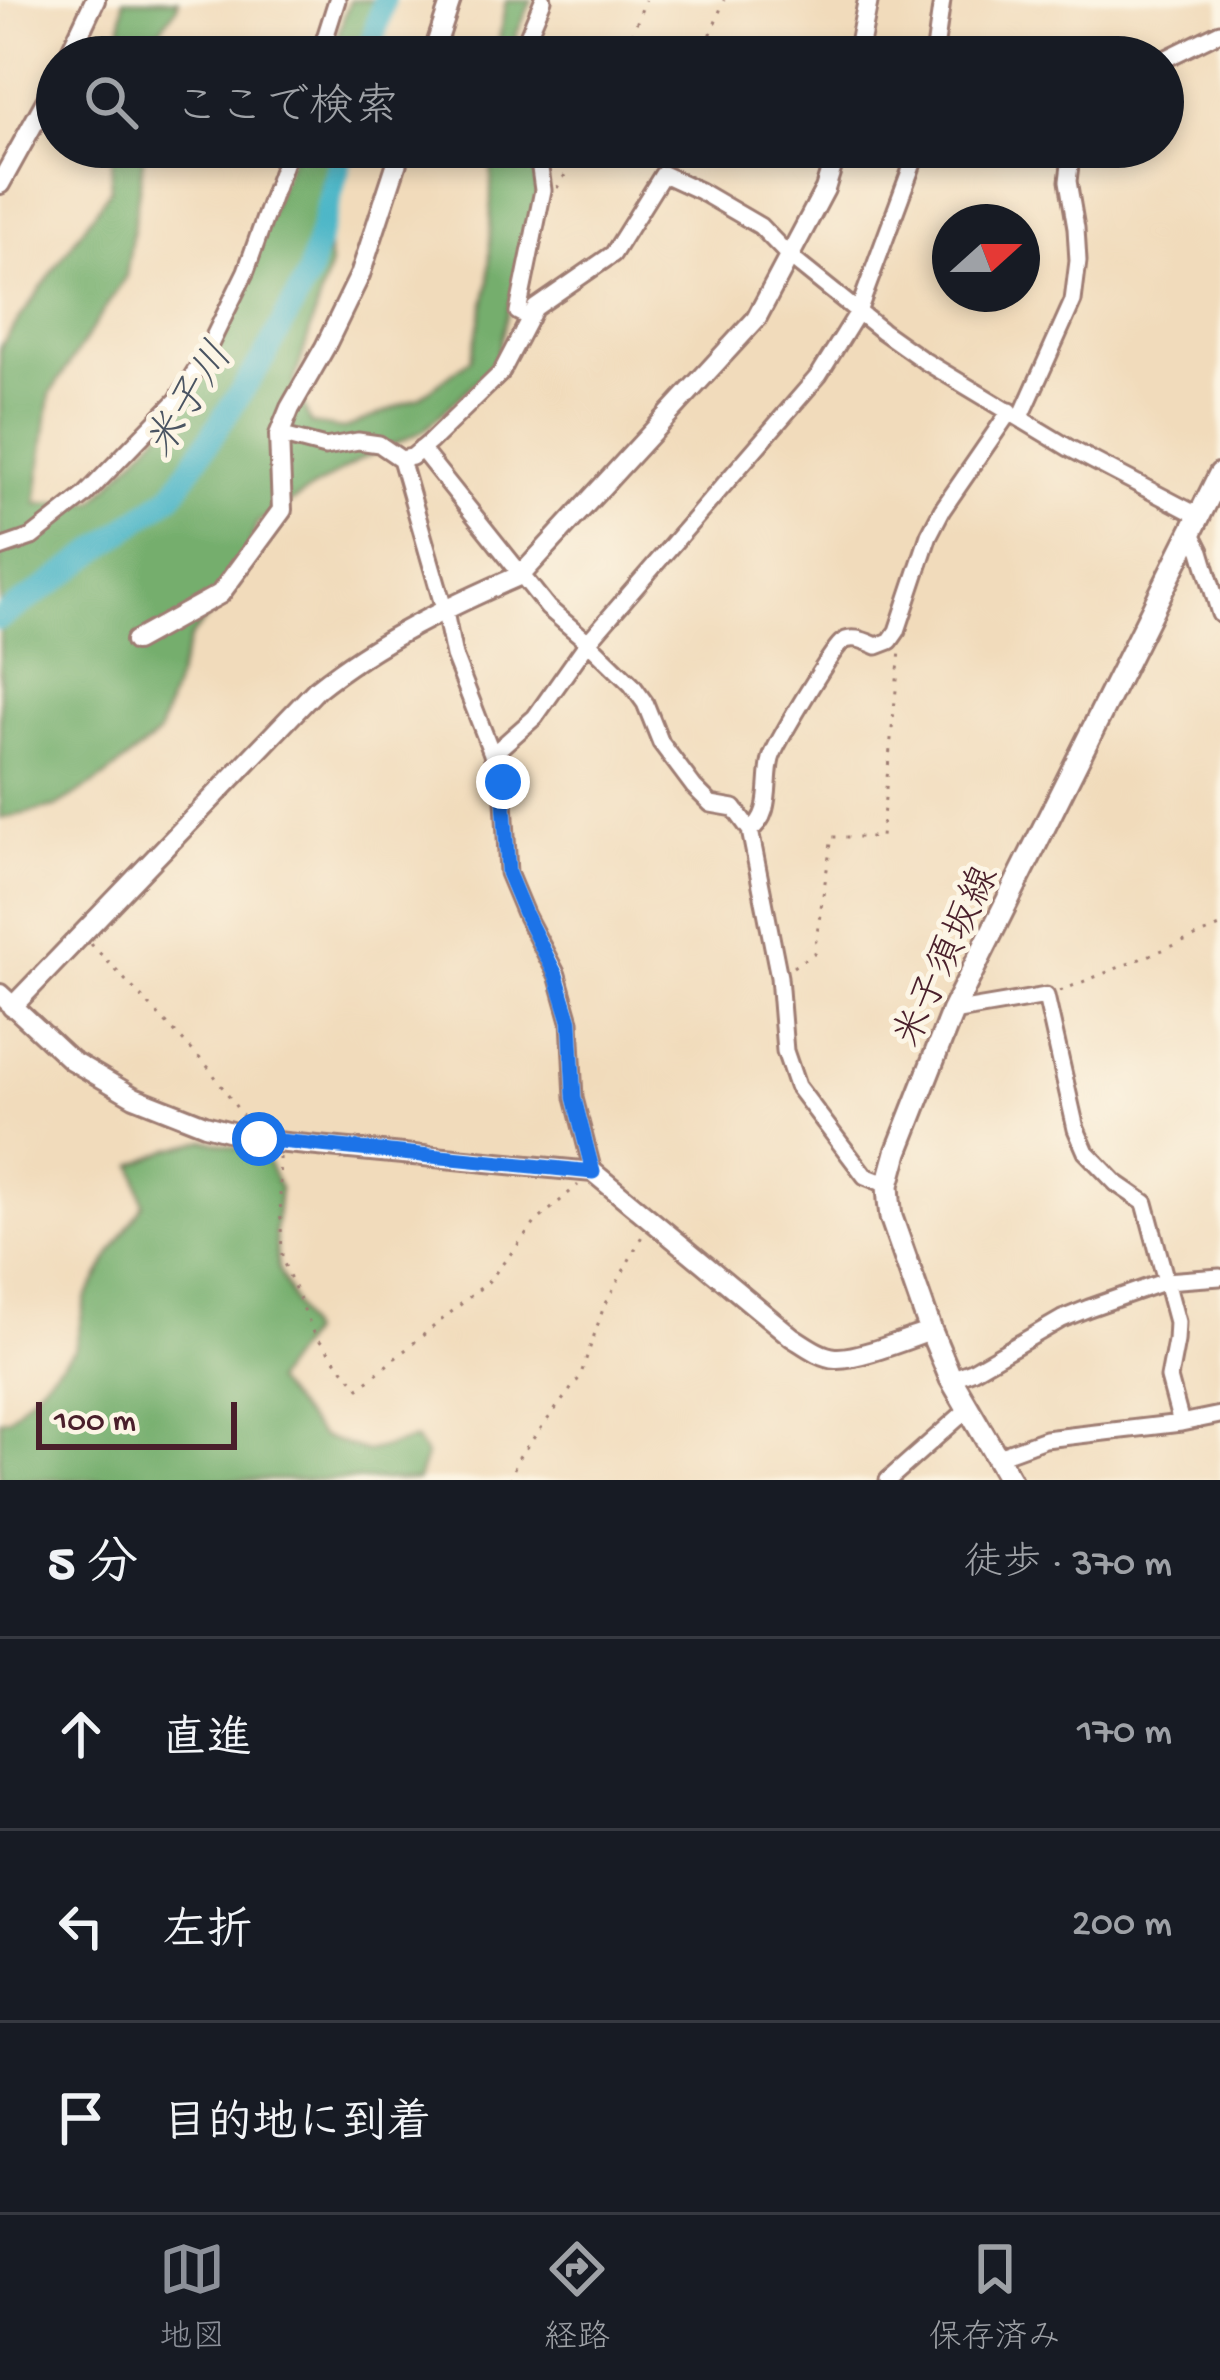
<!DOCTYPE html>
<html lang="ja">
<meta charset="utf-8">
<style>
body{margin:0;font-family:"Gochi Hand","Klee One",sans-serif;background:#242831;color:#f1f3f6}
.compass{position:absolute;left:932px;top:204px;width:108px;height:108px;border-radius:50%;background:#171b24;box-shadow:0 6px 18px #0003;rotate:69deg}
.scale{position:absolute;left:36px;bottom:30px;width:201px;box-sizing:border-box;padding-left:12px;border:6px solid #4a1f2b;border-top:0;font-size:33px;line-height:42px;white-space:nowrap;color:#4a1f2b;-webkit-text-stroke:9px #fcf5e5;paint-order:stroke}
.stop{position:absolute;width:36px;height:36px;margin:-27px;border:9px solid #1a73e8;border-radius:50%;background:#fff}
.stop.end{background:#1a73e8;border-color:#fff;box-shadow:0 3px 12px #0008}
.list{margin:0;padding:0;list-style:none}
h2{display:flex;justify-content:space-between;align-items:center;height:156px;margin:0;padding:0 48px;font-size:51px}
h2 small{font-size:39px;font-weight:400;color:#9ea1a6}
.list li{display:grid;grid-template-columns:78px 1fr auto;gap:36px;align-items:center;box-sizing:border-box;height:192px;padding:0 48px;border-top:3px solid #363941}
.list b{display:block;font-size:45px;white-space:nowrap}
.list em{font-size:39px;font-style:normal;color:#9ea1a6}
.icon{flex:none;width:66px;height:66px;fill:none;stroke:currentColor;stroke-width:2;stroke-linecap:round;stroke-linejoin:round}
.map{position:relative;flex:none;width:1220px;height:1480px;overflow:hidden}
.search{position:absolute;background:#171b24;box-shadow:0 6px 18px #0003;left:36px;right:36px;top:36px;height:132px;display:flex;align-items:center;gap:30px;box-sizing:border-box;padding:0 42px;border-radius:66px;color:#9ea1a6;font-size:45px}
.sheet{height:732px;background:#171b24}
nav{display:flex;justify-content:space-around;align-items:center;box-sizing:border-box;height:168px;border-top:3px solid #363941;background:#171b24;font-size:33px;color:#9ea1a6}
nav a{display:grid;justify-items:center;gap:6px}
nav .on{color:#8c9099}
.map>svg:first-child{display:block}
.forest{fill:#75ae6d;stroke:#60664c;stroke-width:3}
.lines{fill:none;stroke-linecap:round;stroke-linejoin:round}
.river{stroke:#4bb6c7;stroke-width:24}
.minor-casing{stroke:#9e7d73;stroke-width:21}
.tertiary-casing{stroke:#9e7d73;stroke-width:24}
.secondary-casing{stroke:#9e7d73;stroke-width:27}
.path{stroke:#9e7d73;stroke-width:3;stroke-dasharray:3 9;stroke-linecap:butt}
.minor{stroke:#fff;stroke-width:15}
.tertiary{stroke:#fff;stroke-width:18}
.secondary{stroke:#fff;stroke-width:21}
.route{stroke:#1a73e8;stroke-width:15}
.labels{text-anchor:middle;stroke-width:10;stroke-linejoin:round;paint-order:stroke}
.street-label{font-size:39px;fill:#4a1f2b;stroke:#fcf5e5}
.water-label{font-size:42px;font-style:italic;fill:#4a5462;stroke:#fcf5e5}
</style>
<div class="map">
<svg width="1220" height="1480" viewBox="0 0 1220 1480">
<rect width="100%" height="100%" fill="#fcf5e5"/>
<filter id="ink" filterUnits="userSpaceOnUse"><feTurbulence type="fractalNoise" baseFrequency=".00833" numOctaves="2"/><feDisplacementMap in="SourceGraphic" scale="24" xChannelSelector="R" yChannelSelector="G"/><feConvolveMatrix kernelMatrix="1 2 1 2 8 2 1 2 1" color-interpolation-filters="sRGB"/></filter>
<filter id="wash" filterUnits="userSpaceOnUse"><feTurbulence type="fractalNoise" baseFrequency=".004" numOctaves="4" result="noise"/><feDisplacementMap in="SourceGraphic" scale="48" xChannelSelector="R" yChannelSelector="G"/><feGaussianBlur stdDeviation="2.7" result="paint"/><feColorMatrix in="noise" values="0 0 0 0 0 0 0 0 0 0 0 0 0 0 0 0 0 1.4 0 .05"/><feComposite in="paint" operator="in"/></filter>
<g filter="url(#wash)">
<rect width="100%" height="100%" fill="#f1dbbb"/>
<!-- forest -->
<path class="forest" d="M123,0H178L177,7L140,57H119Z
M350,0H383L364,57H330Z
M506,0H532L516,35L519,57H496Z
M113,147H142L143,163L126,276L50,394L36,504L94,502L183,407L253,253L296,147H334L320,191L330,265L294,383L311,424L344,429L419,398L471,359L489,282L492,147H531L538,195L495,363L423,431L359,460L257,523L238,582L190,638L158,735L105,777L55,807L0,819V350L2,344L110,190Z
M206,1140L264,1155L280,1188L275,1233L278,1268L308,1333L273,1382L321,1436L367,1452L415,1439L426,1456L418,1480H0V1420L9,1418L75,1348L85,1300L113,1250L143,1204L134,1165L171,1149Z"/>
<g class="lines">
<!-- river -->
<path class="river" d="M368,57L384,0
M0,618L57,580L173,494L265,356L308,277L344,147"/>
</g>
</g>
<g filter="url(#ink)">
<g class="lines">
<defs>
<path id="minor" d="M319,57L337,0
M524,57L523,48L543,0
M934,57L942,0
M1163,60L1220,32
M530,318L518,312L543,190L537,147
M1021,417L1073,301L1078,261L1076,228L1068,181L1070,165L1080,147
M279,435L325,447L358,441L379,444L401,459L445,612L454,656L503,782L508,873L526,916L557,975L570,1021L574,1098L593,1172
M421,449L548,608L588,642L632,685L645,703L661,743L694,787L711,804L734,808L750,830L779,977L785,1051L797,1086L865,1176L888,1185
M401,459L412,457L430,442L501,373L535,308L613,254L663,174L700,191L760,226L790,257L882,331L923,360L1069,448L1199,516
M1191,531L1201,551L1220,614
M0,548L32,537L84,496L177,400L204,357L246,271L290,147
M492,755L535,717L588,642L819,375L858,312L919,147
M750,830C773,816 765,782 771,759C774,746 831,652 841,643C851,634 865,641 877,646L890,641L897,631L929,535L942,510L1010,411
M952,1012L1046,996L1076,1129L1086,1152L1116,1183L1145,1203L1177,1322L1176,1341L1169,1378L1181,1423
M951,1379L972,1371L1062,1319L1089,1308L1166,1281L1220,1277
M998,1456L1045,1439L1181,1423L1220,1415
M888,1480L968,1409"/>
<path id="tertiary" d="M68,57L95,0
M432,57L451,0
M857,57L868,0
M0,184L57,81
M135,641L220,594L282,510L279,435L290,408L325,347L360,275L402,147
M0,994L71,1060L134,1097L205,1125L265,1141L593,1172L792,1337C805,1345 820,1357 836,1358C859,1359 907,1339 931,1331
M12,1007L317,689C377,641 449,606 521,575L756,319L825,189L838,147"/>
<path id="secondary" d="M1010,1480L951,1379L931,1331L891,1217L889,1200L888,1185L897,1152L952,1012L1220,474"/>
</defs>
<!-- minor casing -->
<use href="#minor" class="minor-casing"/>
<!-- tertiary casing -->
<use href="#tertiary" class="tertiary-casing"/>
<!-- secondary casing -->
<use href="#secondary" class="secondary-casing"/>
<!-- path -->
<path class="path" d="M624,57L645,0
M702,57L724,0
M668,162L674,147
M557,188L582,147
M91,944L209,1068L246,1121
M793,967L814,953L832,837H881L900,651
M1060,991L1220,927
M279,1157L282,1259L315,1335L359,1388L489,1281L535,1223L578,1185
M509,1480L519,1457L580,1377L603,1309L642,1236"/>
<!-- minor -->
<use href="#minor" class="minor"/>
<!-- tertiary -->
<use href="#tertiary" class="tertiary"/>
<!-- secondary -->
<use href="#secondary" class="secondary"/>
</g>
</g>
<g class="lines" filter="url(#ink)">
<!-- route -->
<path class="route" d="M259,1139L593,1172L574,1098L570,1021L556,975L526,916L508,873L503,782"/>
</g>
<g class="labels">
<!-- street labels -->
<g class="street-label">
<text transform="translate(943 955) rotate(-65)" y="14">米子須坂線</text>
</g>
<!-- water labels -->
<g class="water-label">
<text transform="translate(186 398) rotate(-58)" y="15">米子川</text>
</g>
</g>
</svg>
<svg class="compass" viewBox="-18 -18 36 36"><path d="M0-13l5 13h-10z" fill="#e53935"/><path d="M0 13l5-13h-10z" fill="#9ea1a6"/></svg>
<div class="scale">100 m</div>
<div class="stop" style="left:259px;top:1139px"></div>
<div class="stop end" style="left:503px;top:782px"></div>
<div class="search"><svg class="icon" aria-label="search" viewBox="0 0 24 24"><circle cx="10" cy="10" r="6"/><path d="M15 15l6 6"/></svg>ここで検索</div>
</div>
<section class="sheet">
<h2>5 分<small>徒歩 · 370 m</small></h2>
<ul class="list">
<li><svg class="icon" aria-label="ahead" viewBox="0 0 24 24"><path d="M12 20V5M6 11l6-6 6 6"/></svg><div><b>直進</b></div><em>170 m</em></li>
<li><svg class="icon" aria-label="left" viewBox="0 0 24 24"><path d="M17 20v-9H6M10 6l-5 5 5 5"/></svg><div><b>左折</b></div><em>200 m</em></li>
<li><svg class="icon" aria-label="arrive" viewBox="0 0 24 24"><path d="M6 21V4h12l-3 4 3 4H6"/></svg><div><b>目的地に到着</b></div></li>
</ul>
</section>
<nav>
<a class="on"><svg class="icon" aria-label="map" viewBox="0 0 24 24"><path d="M3 6l6-2 6 2 6-2v14l-6 2-6-2-6 2zM9 4v14M15 6v14"/></svg>地図</a>
<a><svg class="icon" aria-label="directions" viewBox="0 0 24 24"><path d="M12 3l9 9-9 9-9-9zM9 14v-3h6M13 9l2 2-2 2"/></svg>経路</a>
<a><svg class="icon" aria-label="saved" viewBox="0 0 24 24"><path d="M7 4h10v16l-5-4-5 4z"/></svg>保存済み</a>
</nav>
